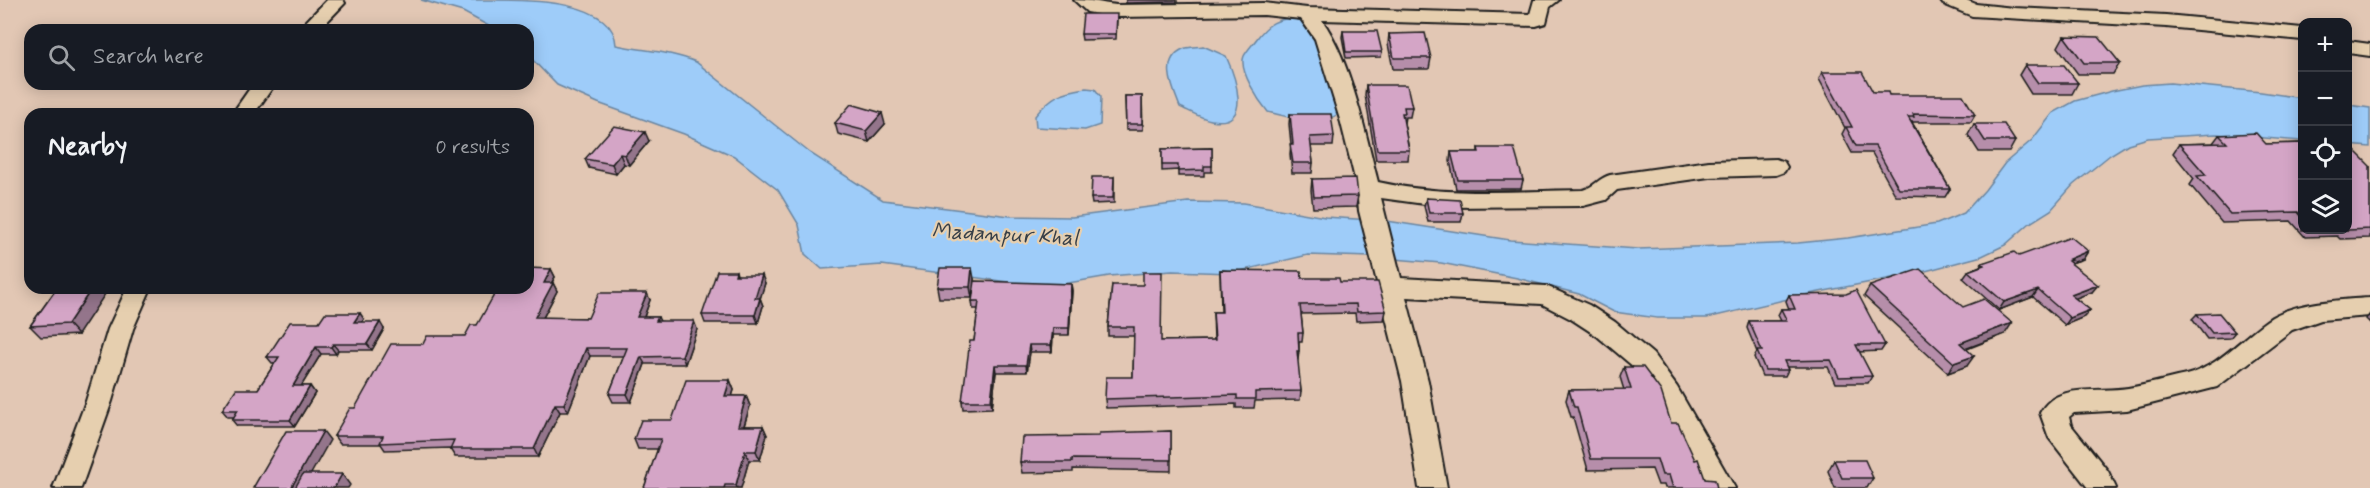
<!DOCTYPE html>
<meta charset="utf-8">
<style>
body{margin:0;font-family:Mynerve,sans-serif;background:#20242c;color:#f1f3f6}
.controls{position:absolute;right:18px;top:18px;display:grid;overflow:hidden;border-radius:12px;box-shadow:0 3px 15px #0003}
.controls button{width:54px;height:54px;display:grid;place-items:center;padding:0;border:0;border-bottom:2px solid #363941;background:#171b24;color:#f1f3f6;font:30px sans-serif}
.list{margin:0;padding:0;list-style:none}
h2{display:flex;justify-content:space-between;align-items:center;height:78px;margin:0;padding:0 24px;font-size:26px}
h2 small{font-size:20px;font-weight:400;color:#9ea1a6}
.icon{flex:none;width:33px;height:33px;fill:none;stroke:currentColor;stroke-width:2;stroke-linecap:round;stroke-linejoin:round}
.map{position:relative;flex:none;width:2370px;height:488px;overflow:hidden}
.search{position:absolute;background:#171b24;box-shadow:0 3px 15px #0003;left:24px;top:24px;width:510px;height:66px;display:flex;align-items:center;gap:15px;box-sizing:border-box;padding:0 21px;border-radius:18px;color:#9ea1a6;font-size:22px}
.panel{position:absolute;background:#171b24;box-shadow:0 3px 15px #0003;left:24px;top:108px;width:510px;height:186px;border-radius:18px}
.map>svg:first-child{display:block}
.water{fill:#9eccf9;stroke:#6a86a1;stroke-width:1.5}
.lines{fill:none;stroke-linecap:round;stroke-linejoin:round}
.minor-casing{stroke:#1c1c1c;stroke-width:4}
.minor{fill:#e6cfaf;fill-rule:evenodd}
.wall{fill:#b68eaa;stroke:#1c1c1c;stroke-width:1.5}
.shaded-wall{fill:#94748b;stroke:#1c1c1c;stroke-width:1.5}
.building{fill:#d4a5c6;stroke:#1c1c1c;stroke-width:1.5}
.labels{text-anchor:middle;stroke-width:4.5;stroke-linejoin:round;paint-order:stroke}
.water-label{font-size:22px;font-style:italic;fill:#363f48;stroke:#e6cfaf}
</style>
<div class="map">
<svg width="2370" height="488" viewBox="0 0 2370 488">
<rect width="100%" height="100%" fill="#e2c7b4"/>
<filter id="ink" filterUnits="userSpaceOnUse"><feTurbulence type="fractalNoise" baseFrequency=".0167" numOctaves="2"/><feDisplacementMap in="SourceGraphic" scale="12" xChannelSelector="R" yChannelSelector="G"/><feConvolveMatrix kernelMatrix="1 2 1 2 8 2 1 2 1" color-interpolation-filters="sRGB"/></filter>
<g filter="url(#ink)">
<!-- water -->
<path class="water" d="M421,0C445,0 470,0 495,0C530,0 614,0 616,45C643,51 671,51 696,62L810,153L883,200L1010,216L1072,217L1188,202L1244,203L1325,217L1387,221L1510,240L1638,249L1798,243L1848,238L1937,224L1964,213L1985,190L2005,163L2032,140L2053,113L2075,101L2112,91L2142,85L2170,83L2261,92L2302,98V141L2216,134L2148,138L2128,144L2110,155L2073,185L2051,210L2030,223L2005,245L1982,256L1918,273L1809,294L1707,318H1657L1614,312L1579,294L1517,278L1441,263L1371,257L1308,255L1231,273L1172,271L1109,276L1045,287L882,265L822,269L805,254L799,225L778,190L734,156L684,134L598,103L557,85L528,55V30H496L463,12Z
M1285,19H1298L1315,30L1340,113C1320,127 1289,117 1268,112C1259,101 1238,70 1244,56C1247,50 1254,43 1258,37C1266,27 1273,21 1285,19Z
M1203,46L1226,56C1235,76 1254,128 1211,120C1200,118 1189,111 1180,107C1173,89 1159,60 1183,49C1188,47 1197,47 1203,46Z
M1086,88L1095,89L1101,97L1100,125L1085,130L1036,127L1035,116C1052,95 1061,92 1086,88Z
M2348,105L2370,108V147L2348,145Z"/>
<g class="lines">
<defs>
<path id="minor" d="M327,0H343L345,3L319,30H298Z
M1074,0C1090,0 1101,3 1116,5L1264,3L1307,8L1530,14L1534,0H1559L1550,7L1546,23L1536,26L1322,20C1350,58 1366,135 1378,182C1445,197 1515,191 1583,190C1594,187 1599,178 1610,175L1709,161L1776,159L1784,162L1787,167L1784,172L1776,175L1709,177L1617,190L1606,200L1583,206L1446,207L1381,198L1401,278L1546,286L1589,305L1615,322L1653,354L1677,387L1735,488H1706L1659,401L1635,368L1597,336L1571,319L1542,304L1406,297L1428,381L1447,488H1419L1402,381L1359,211L1357,187L1341,123L1315,39L1301,19L1264,15L1116,17L1087,12Z
M1940,0H1966L1976,4L2014,8L2166,15L2302,28V40L2166,27L1972,16L1943,4Z
M2348,41L2370,44V56L2348,53Z
M253,84H275L254,114H232Z
M127,288H151L133,329L112,401L81,488H53L86,401L108,329Z
M2370,298V316L2321,320L2292,330L2217,387L2127,410L2074,413L2069,417L2071,425L2108,471L2116,488H2088L2049,438L2040,413C2056,382 2099,393 2128,388C2147,385 2167,379 2186,375C2219,367 2244,335 2272,317C2298,302 2340,300 2370,298Z"/>
</defs>
<!-- minor casing -->
<use href="#minor" class="minor-casing"/>
<!-- minor -->
<use href="#minor" class="minor"/>
</g>
<!-- wall -->
<path class="wall" d="M1126,0H1177V2L1126,3Z
M1117,20L1116,39L1082,40L1081,34Z
M1343,31L1382,52L1381,57L1346,58L1342,37Z
M1389,34L1431,58L1429,69H1393L1388,44Z
M2064,36L2120,63L2113,74H2078L2058,47Z
M2025,65L2078,83L2072,94H2031L2019,75Z
M1822,72L1873,92L1889,95L1975,115L1971,122H1912L1950,189L1945,197L1896,196L1872,153H1852L1842,134L1845,128L1819,79Z
M1366,85L1412,107L1410,117H1405L1404,123L1409,150L1408,160H1376L1365,95Z
M1125,96H1142L1143,130H1126Z
M1290,114L1334,136L1333,146H1311L1313,163L1312,173H1292L1290,154L1291,144L1289,124Z
M835,123L885,124L869,142L838,134Z
M1974,124L2015,141L2009,152H1979L1968,135Z
M2219,135L2266,144L2302,143V230H2348L2370,166V238L2340,239L2337,236L2305,237L2291,221L2222,223L2190,185L2194,179L2173,153L2179,144L2213,143Z
M649,141L629,165L624,164L616,174L589,168L585,159Z
M1212,148V172H1204V176H1178V170L1162,171V149Z
M1478,148L1523,180L1521,189H1456L1450,161L1451,152H1478Z
M1114,177V203L1092,204L1091,198Z
M1312,179L1358,196L1356,207L1313,208L1311,190Z
M1426,198L1463,213L1461,222H1428L1424,206Z
M2088,251L2083,259L2071,263L2092,292L2075,298L2090,310L2084,317L2065,325L2033,297L1999,310L1963,278L1968,271L1980,266L1982,263L2019,256Z
M551,269L555,277L552,283H553L557,291L543,318H588L650,300L644,317H658L660,321L697,329L685,364H645L631,402H613L609,394L624,356H590L568,412H560L538,457H455L450,449V448L385,450L381,444H340L334,436L355,408L423,344L465,336L477,325Z
M1220,270L1340,282L1386,311L1384,320L1356,321L1355,313L1301,314L1303,333L1302,342H1299V351L1298,360H1297L1301,391L1300,400L1255,401L1254,408H1236V404L1106,408L1105,399L1133,377L1134,336H1108V327L1112,285L1161,341L1214,340L1213,312H1221Z
M736,271L737,275L765,283L760,298L763,306L758,323H705L702,315Z
M974,279L972,298H939L937,287Z
M1071,284L1072,291L1069,335H1053L1052,352H1030L1027,372H996L992,408L963,409L962,401L974,341L978,309H973L972,301Z
M1870,286L1963,307L2005,334L1967,349V366L1948,373L1864,296Z
M57,288L78,335L41,337L30,326Z
M1789,295L1885,345L1881,351L1859,352L1872,376L1868,383H1835L1828,367H1787L1788,370L1785,376H1762L1754,357L1757,352L1747,328L1749,321H1781L1778,315L1781,309H1789L1786,301Z
M2197,314L2235,332L2230,338L2207,339L2192,319Z
M2370,314V323L2366,319Z
M364,319L362,322L384,329L372,350H338L336,354H321L301,386H310L315,393L295,426H237L232,420L234,417H228L222,410L258,389L275,363H272L267,357L319,322Z
M1624,367L1671,423L1695,460L1705,479L1717,488H1665L1664,485H1658L1652,469L1588,470L1573,417H1571L1566,400L1569,390H1624L1620,377Z
M730,380L734,390L732,396H746L750,406L744,426H763L767,435L760,460H749L741,488H644L658,449H638L634,439L672,420Z
M1171,431V471L1073,469V472L1022,473L1020,462L1099,436Z
M1834,460L1873,478L1867,488H1835L1828,471Z"/>
<!-- shaded-wall -->
<path class="shaded-wall" d="M882,113L885,124L869,142L866,131Z
M645,132L649,141L629,165L625,155Z
M620,154L624,164L616,174L612,164Z
M2088,251L2083,259L2068,264L2069,259Z
M972,268L974,279L972,298L970,287Z
M551,269L555,277L547,290L544,283Z
M762,275L765,283L758,306L755,298Z
M553,283L557,291L539,325L535,317Z
M1071,284L1072,291L1069,335V328Z
M2098,285L2092,292L2066,302L2071,295Z
M92,288H109L78,335L68,324Z
M2038,290L2033,297L1999,310L2004,302Z
M647,293L650,300L641,325L637,317Z
M760,298L763,306L758,323L755,315Z
M2090,310L2084,317L2065,325L2070,318Z
M360,313L364,319L358,329L354,322Z
M694,321L697,329L685,364L682,356Z
M380,322L384,329L372,350L367,344Z
M2012,323L2005,334L1954,353L1960,343Z
M1053,328V335L1052,352L1051,345Z
M333,344L338,350L336,354L331,347Z
M1029,345L1030,352L1027,372L1026,365Z
M316,347L321,354L297,393L293,386Z
M586,348L590,356L568,412L564,404Z
M1974,356L1967,366L1948,373L1954,363Z
M641,357L645,364L631,402L627,394Z
M995,365L996,372L992,408L991,401Z
M730,380L734,390L729,406L725,396Z
M310,386L315,393L295,426L290,420Z
M746,396L750,406L741,435L738,426Z
M555,404L560,412L538,457L534,449Z
M763,426L767,435L760,460L756,451Z
M323,431L330,440L303,488H291Z
M745,451L749,460L741,488H737L736,485Z
M342,474L350,485L348,488H334Z"/>
<!-- building -->
<path class="building" d="M1083,14H1117L1116,34H1081Z
M1343,31H1377L1382,52H1346Z
M1425,33L1431,58H1394L1389,34Z
M2064,36L2099,37L2120,63H2084Z
M2025,65H2064L2078,83H2038Z
M1822,72H1862L1873,92H1888L1889,95H1963L1975,115L1913,114L1914,117H1908L1950,189H1899L1875,146H1856L1846,127H1852Z
M1366,85H1407L1412,107H1404L1405,113H1402L1409,150H1377Z
M1125,96H1142V124H1126Z
M851,104L882,113L866,131L835,123Z
M1290,114H1331L1334,136L1310,137L1313,163H1293L1290,144H1293Z
M1974,124H2004L2015,141H1985Z
M614,126L645,132L625,155L620,154L612,164L585,159Z
M2256,133L2266,144L2302,143V217L2298,212L2230,214L2197,176L2206,175L2179,144L2227,143L2219,135Z
M2348,144L2370,166V229L2348,230H2347Z
M1212,148V166H1204V170L1178,171V165H1162V149Z
M1478,148H1514L1523,180H1458L1451,152H1479Z
M1092,177H1114L1113,198H1091Z
M1356,178L1358,196L1314,197L1312,179Z
M1426,198L1460,200L1463,213H1429Z
M2071,237L2088,251L2069,259L2071,260L2068,261L2098,285L2071,295L2090,310L2070,318L2038,290L2004,302L1968,271L1984,265L1982,263L2014,252L2019,256Z
M528,268L551,269L544,283H553L535,317L588,318L599,293H647L637,317H658L656,321H694L682,356L641,357L627,394H609L627,348H586L564,404H555L534,449H450L454,440L380,443L383,436H334L350,408H355L391,344H423L427,336H465L471,325H477L498,288H528Z
M940,268H972L970,287H937Z
M1920,269L1963,307L1984,299L2012,323L1960,343L1974,356L1954,363L1870,286Z
M1220,270L1301,271L1302,278H1339L1340,282H1378L1386,311L1357,312L1356,304L1300,305L1303,333H1298L1299,351H1297L1301,391L1255,392V399H1237V395L1105,399L1106,377H1133L1134,327H1108L1112,285H1143V272H1162L1161,341L1215,340L1213,312H1222Z
M717,271H736L735,275H762L755,298H760L755,315H702Z
M975,281L1071,284L1069,328H1053L1051,345H1029L1026,365H995L991,401H962L970,341H974L979,301H972Z
M57,288H92L68,324L30,326Z
M1856,290L1885,345H1856L1872,376L1839,377L1831,360L1784,361L1788,370H1765L1757,351H1762L1749,321H1787L1781,309H1795L1789,295L1846,294Z
M325,313H360L354,322H380L367,344H333L331,347H316L293,386H310L290,420H232L238,410H222L236,389H258L279,357H267L290,322H319Z
M2219,313L2235,332L2212,333L2197,314Z
M1624,367H1643L1661,391L1671,423H1678L1695,460L1698,459L1705,479L1715,480L1717,488H1673L1669,475H1662L1657,459H1591L1577,407H1574L1569,390L1631,389Z
M686,380H730L725,396H746L738,426H763L756,451H745L736,485H725L724,488H644L661,439H634L641,420H672Z
M286,431H323L291,488H253Z
M1171,431V460L1072,459V462H1020L1022,437L1099,436V433Z
M1834,460H1865L1873,478H1842Z
M303,474H342L334,488H295Z"/>
</g>
<g class="labels">
<!-- water labels -->
<g class="water-label">
<text transform="translate(1005 233) rotate(3)" y="8">Madanpur Khal</text>
</g>
</g>
</svg>
<div class="controls">
<button>+</button>
<button>−</button>
<button><svg class="icon" aria-label="locate" viewBox="0 0 24 24"><circle cx="12" cy="12" r="6"/><path d="M12 2v4M12 18v4M2 12h4M18 12h4"/></svg></button>
<button><svg class="icon" aria-label="layers" viewBox="0 0 24 24"><path d="M12 4l9 5-9 5-9-5zM3 14l9 5 9-5"/></svg></button>
</div>
<div class="search"><svg class="icon" aria-label="search" viewBox="0 0 24 24"><circle cx="10" cy="10" r="6"/><path d="M15 15l6 6"/></svg>Search here</div>
<section class="panel">
<h2>Nearby<small>0 results</small></h2>
<ul class="list">
</ul>
</section>
</div>
